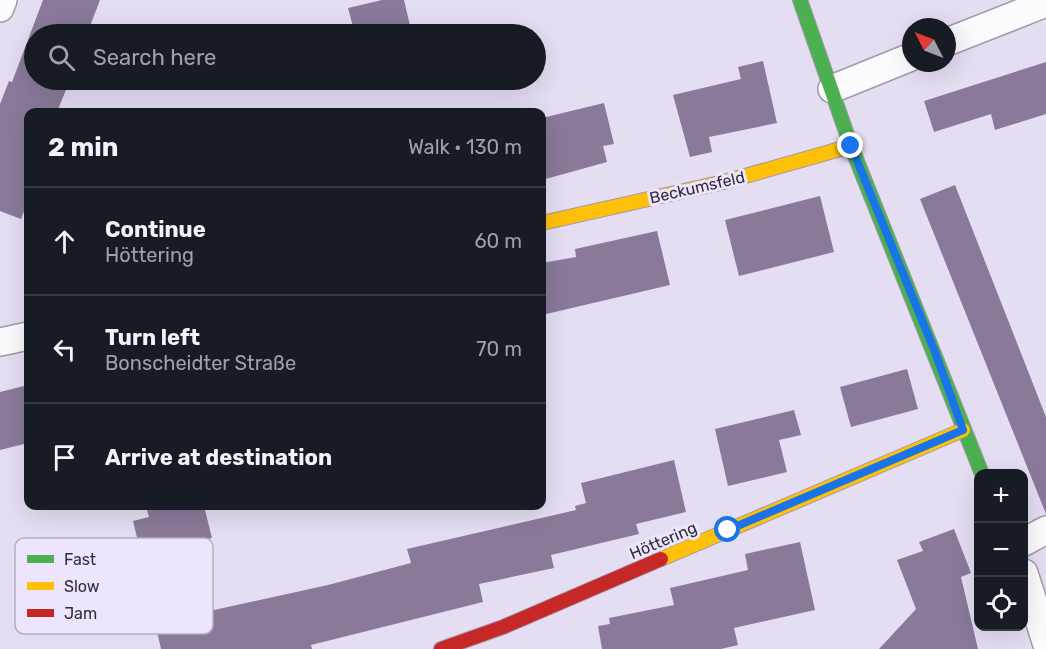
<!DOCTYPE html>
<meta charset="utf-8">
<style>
body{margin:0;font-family:Rubik,sans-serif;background:#20242c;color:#f1f3f6}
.controls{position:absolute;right:18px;bottom:18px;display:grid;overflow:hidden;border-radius:12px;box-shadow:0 6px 24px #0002}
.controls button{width:54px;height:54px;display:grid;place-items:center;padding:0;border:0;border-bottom:2px solid #363941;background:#171b24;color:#f1f3f6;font:30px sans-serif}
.compass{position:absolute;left:902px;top:18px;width:54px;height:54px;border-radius:50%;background:#171b24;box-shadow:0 6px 24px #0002;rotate:312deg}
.stop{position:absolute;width:18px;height:18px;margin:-14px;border:4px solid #1a73e8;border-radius:50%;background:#fff}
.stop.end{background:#1a73e8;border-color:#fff;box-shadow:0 2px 6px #0008}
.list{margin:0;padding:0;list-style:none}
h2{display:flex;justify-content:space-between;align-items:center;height:78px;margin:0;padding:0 24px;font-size:26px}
h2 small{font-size:20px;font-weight:400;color:#9ea1a6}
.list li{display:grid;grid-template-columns:39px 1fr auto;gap:18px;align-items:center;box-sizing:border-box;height:108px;padding:0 24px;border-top:2px solid #363941}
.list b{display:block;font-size:22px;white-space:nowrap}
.list p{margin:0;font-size:20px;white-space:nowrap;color:#9ea1a6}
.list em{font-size:20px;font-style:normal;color:#9ea1a6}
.icon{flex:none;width:33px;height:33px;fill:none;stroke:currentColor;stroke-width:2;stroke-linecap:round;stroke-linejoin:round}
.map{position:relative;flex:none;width:1046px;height:649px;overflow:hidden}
.search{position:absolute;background:#171b24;box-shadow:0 6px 24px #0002;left:24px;top:24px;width:522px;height:66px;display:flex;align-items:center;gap:15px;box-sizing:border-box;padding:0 21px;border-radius:33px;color:#9ea1a6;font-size:22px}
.panel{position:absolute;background:#171b24;box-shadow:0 6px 24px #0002;left:24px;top:108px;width:522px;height:402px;border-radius:12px}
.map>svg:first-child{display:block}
.building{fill:#8a7a9a}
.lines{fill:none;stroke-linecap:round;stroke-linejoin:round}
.street-casing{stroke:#9f9aaa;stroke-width:30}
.fast-casing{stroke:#9f9aaa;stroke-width:16}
.slow-casing{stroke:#9f9aaa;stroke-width:16}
.jam-casing{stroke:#9f9aaa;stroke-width:16}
.street{stroke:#fbfafd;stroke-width:27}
.fast{stroke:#4caf50;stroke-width:14}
.slow{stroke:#ffc107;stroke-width:14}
.jam{stroke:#c62828;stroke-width:14}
.route{stroke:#1a73e8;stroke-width:8}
.labels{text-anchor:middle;stroke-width:6;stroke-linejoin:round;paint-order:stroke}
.street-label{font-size:16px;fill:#312b3a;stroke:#ede5fd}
.key{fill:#ede5fd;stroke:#b5adc2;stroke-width:1.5}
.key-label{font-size:16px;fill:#312b3a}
</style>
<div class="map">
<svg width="1046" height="649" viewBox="0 0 1046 649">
<rect width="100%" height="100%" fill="#e5def3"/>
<!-- building -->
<path class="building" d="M43,0H100L87,34H34V80H70L57,112H28V201L21,219L0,211V104L9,81L12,82Z
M382,0H404L412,34H355L348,8Z
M763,61L777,123L709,137L712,152L690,157L673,95L741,79L738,67Z
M1046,62V114L995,130L991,114L934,132L924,101Z
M604,103L614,144L603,146L607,162L542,180V118Z
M955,185L1046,417V514L920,199Z
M820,196L834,252L739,276L725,220Z
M657,231L670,285L542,315V263L576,257L575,249Z
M907,369L918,409L851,427L840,387Z
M28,385V443L0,450V392Z
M794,410L801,435L779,440L787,472L728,486L715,429Z
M674,460L686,512L636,524L639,534L551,555L554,568L479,584L483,602L311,645L312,649H161L155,623L328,585L411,563L407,549L576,510L575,506L586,503L581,483Z
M146,506H204L212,538L141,554L133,521L149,517Z
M954,529L971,573L961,577L978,649H879L916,609L897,560L923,551L919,542Z
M800,542L815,610L734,628L738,645L721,649H602L598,626L610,624L609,618L674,605L670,588L748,570L745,554Z"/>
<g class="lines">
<defs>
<path id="street" d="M0,8L3,0
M947,42L1046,3
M832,89L911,57
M0,342L28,336
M1024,542L1046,530
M1024,573L1046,642"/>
<path id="fast" d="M800,0L851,146L982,474"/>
<path id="slow" d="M542,223L724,182L851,146
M661,559L963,430"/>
<path id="jam" d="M441,649L503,627L661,559"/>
</defs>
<!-- street casing -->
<use href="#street" class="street-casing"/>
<!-- fast casing -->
<use href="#fast" class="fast-casing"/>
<!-- slow casing -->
<use href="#slow" class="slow-casing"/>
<!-- jam casing -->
<use href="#jam" class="jam-casing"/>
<!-- street -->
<use href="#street" class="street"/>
<!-- fast -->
<use href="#fast" class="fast"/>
<!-- slow -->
<use href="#slow" class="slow"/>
<!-- jam -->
<use href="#jam" class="jam"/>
</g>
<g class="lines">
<!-- route -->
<path class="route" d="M728,530L963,430L935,352L851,146"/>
</g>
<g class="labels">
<!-- street labels -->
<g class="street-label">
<text transform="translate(697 187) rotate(-13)" y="6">Beckumsfeld</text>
<text transform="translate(663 540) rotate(-23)" y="6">Höttering</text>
</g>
</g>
<!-- legend -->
<rect x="15" y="538" width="198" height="96" rx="9" class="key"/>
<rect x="27" y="555" width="27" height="8" fill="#4caf50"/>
<rect x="27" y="582" width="27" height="8" fill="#ffc107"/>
<rect x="27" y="609" width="27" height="8" fill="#c62828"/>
<g class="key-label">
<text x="64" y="565">Fast</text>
<text x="64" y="592">Slow</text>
<text x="64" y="619">Jam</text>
</g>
</svg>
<div class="controls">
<button>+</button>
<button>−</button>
<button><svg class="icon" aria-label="locate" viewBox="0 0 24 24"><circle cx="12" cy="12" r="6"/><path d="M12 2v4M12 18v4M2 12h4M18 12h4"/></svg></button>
</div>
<svg class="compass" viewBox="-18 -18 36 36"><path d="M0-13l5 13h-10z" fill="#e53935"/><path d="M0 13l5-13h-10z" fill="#9ea1a6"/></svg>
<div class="stop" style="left:728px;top:530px"></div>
<div class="stop end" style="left:851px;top:146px"></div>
<div class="search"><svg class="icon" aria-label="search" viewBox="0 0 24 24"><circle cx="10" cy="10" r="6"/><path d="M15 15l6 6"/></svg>Search here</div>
<section class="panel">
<h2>2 min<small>Walk · 130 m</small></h2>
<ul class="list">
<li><svg class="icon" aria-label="ahead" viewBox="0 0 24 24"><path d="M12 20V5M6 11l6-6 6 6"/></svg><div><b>Continue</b><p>Höttering</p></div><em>60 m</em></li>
<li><svg class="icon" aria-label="left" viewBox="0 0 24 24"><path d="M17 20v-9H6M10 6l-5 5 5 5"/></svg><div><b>Turn left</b><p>Bonscheidter Straße</p></div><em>70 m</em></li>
<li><svg class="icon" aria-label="arrive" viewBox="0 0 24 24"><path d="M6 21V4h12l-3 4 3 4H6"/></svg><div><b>Arrive at destination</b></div></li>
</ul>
</section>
</div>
